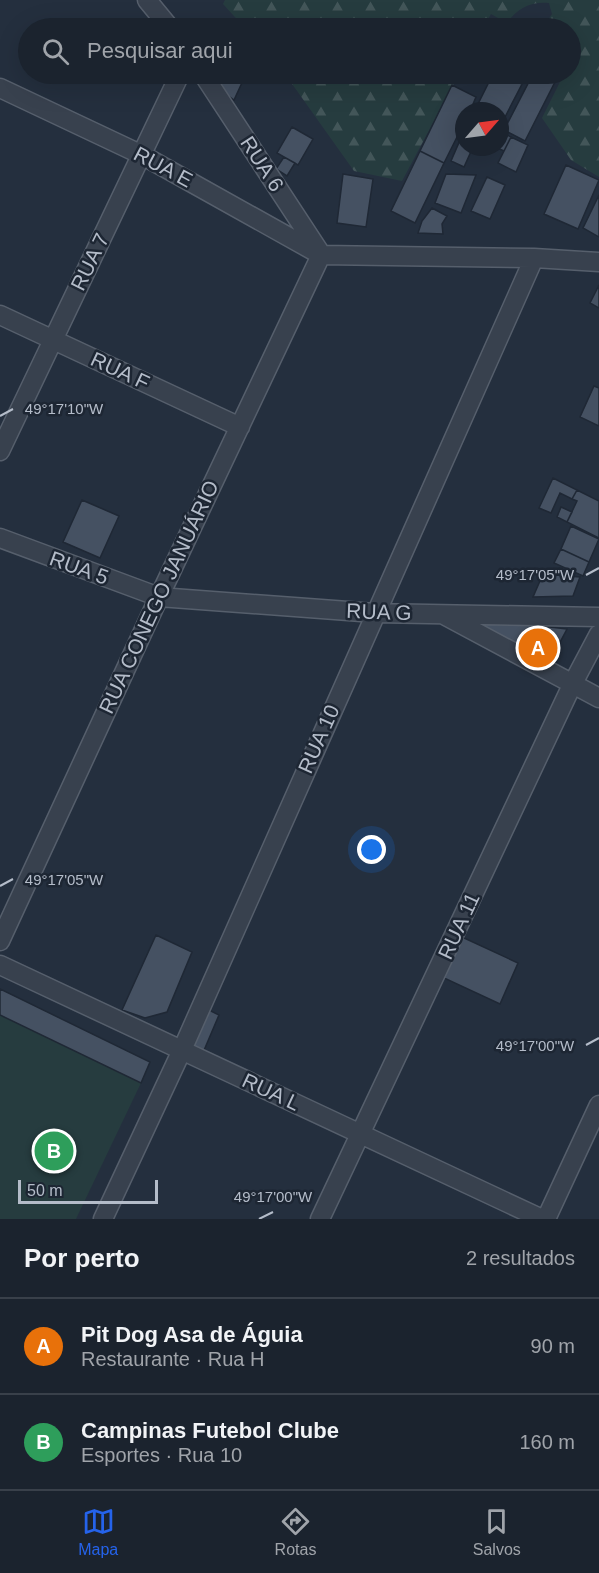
<!DOCTYPE html>
<html lang="pt">
<meta charset="utf-8">
<style>
body{margin:0;font-family:Arial,sans-serif;background:#282f3a;color:#f1f3f6}
.compass{position:absolute;left:455px;top:102px;width:54px;height:54px;border-radius:50%;background:#1b232e;box-shadow:0 6px 24px #0002;rotate:62deg}
.scale{position:absolute;left:18px;bottom:15px;width:140px;box-sizing:border-box;padding-left:6px;border:3px solid #b4bcc9;border-top:0;font-size:16px;line-height:21px;white-space:nowrap;color:#b4bcc9;-webkit-text-stroke:4px #1d2633;paint-order:stroke}
.you{position:absolute;left:372px;top:850px;width:21px;height:21px;margin:-15px;border:4px solid #fff;border-radius:50%;background:#1a73e8;box-shadow:0 0 0 9px #1a73e833}
.badge{display:grid;place-items:center;width:39px;height:39px;border-radius:50%;background:#2563eb;color:#fff;font-size:20px;font-weight:700}
.pin{position:absolute;translate:-50% -50%;border:3px solid #fff;box-shadow:0 2px 6px #0006}
.list{margin:0;padding:0;list-style:none}
h2{display:flex;justify-content:space-between;align-items:center;height:78px;margin:0;padding:0 24px;font-size:26px}
h2 small{font-size:20px;font-weight:400;color:#a0a4aa}
.list li{display:grid;grid-template-columns:39px 1fr auto;gap:18px;align-items:center;box-sizing:border-box;height:96px;padding:0 24px;border-top:2px solid #39404a}
.list b{display:block;font-size:22px;white-space:nowrap}
.list p{margin:0;font-size:20px;white-space:nowrap;color:#a0a4aa}
.list em{font-size:20px;font-style:normal;color:#a0a4aa}
.icon{flex:none;width:33px;height:33px;fill:none;stroke:currentColor;stroke-width:2;stroke-linecap:round;stroke-linejoin:round}
.map{position:relative;flex:none;width:599px;height:1219px;overflow:hidden}
.search{position:absolute;background:#1b232e;box-shadow:0 6px 24px #0002;left:18px;right:18px;top:18px;height:66px;display:flex;align-items:center;gap:15px;box-sizing:border-box;padding:0 21px;border-radius:33px;color:#a0a4aa;font-size:22px}
.sheet{height:270px;background:#1b232e}
nav{display:flex;justify-content:space-around;align-items:center;box-sizing:border-box;height:84px;border-top:2px solid #39404a;background:#1b232e;font-size:16px;color:#a0a4aa}
nav a{display:grid;justify-items:center;gap:3px}
nav .on{color:#2563eb}
.map>svg:first-child{display:block}
.forest{fill:url(#forest-firs)}
.pitch{fill:#263c3f}
.building{fill:#455162;stroke:#1f2835;stroke-width:1.5}
.lines{fill:none;stroke-linecap:round;stroke-linejoin:round}
.minor-casing{stroke:#565f6c;stroke-width:21}
.minor{stroke:#38414e;stroke-width:18}
.ticks{fill:none;stroke:#b4bcc9;stroke-width:2}
.labels{text-anchor:middle;stroke-width:5;stroke-linejoin:round;paint-order:stroke}
.street-label{font-size:21px;fill:#b4bcc9;stroke:#1d2633}
.ticks-label{font-size:15px;text-anchor:middle;fill:#b4bcc9;stroke:#1d2633;stroke-width:5;stroke-linejoin:round;paint-order:stroke}
</style>
<div class="map">
<svg width="599" height="1219" viewBox="0 0 599 1219">
<defs>
<pattern id="forest-firs" width="22" height="20" patternUnits="userSpaceOnUse" patternTransform="scale(1.5)"><rect width="22" height="20" fill="#263c3f"/><path d="M5 1l3.5 6h-7zM16 11l3.5 6h-7z" fill="#435659"/></pattern>
</defs>
<rect width="100%" height="100%" fill="#242f3e"/>
<!-- forest -->
<path class="forest" d="M225,0H599V177L571,160L542,118L564,74H570V28H549L546,23L552,14L549,3C531,1 516,9 507,23L491,14L483,28H245L223,4Z
M285,74H459L402,181L354,171Z"/>
<!-- pitch -->
<path class="pitch" d="M0,1015L141,1083L76,1219H0Z"/>
<!-- building -->
<path class="building" d="M216,74H246L234,100L227,95L214,77Z
M493,74H501L522,84L505,117L500,115V111H493L478,104Z
M514,74H529L526,79Z
M533,74H559L525,141L504,130Z
M452,85L476,97L470,111H464V123L444,163L420,151Z
M292,127L313,139L298,165L277,153Z
M464,131V147H473L464,167L451,161Z
M501,132L511,137L504,151L495,147H500Z
M511,137L528,145L516,172L498,163Z
M420,151L444,163L415,223L391,211Z
M284,157L295,163L287,176L276,169Z
M566,165L599,180L578,229L544,214Z
M343,174L373,179L366,227L337,223Z
M446,174L476,175L461,213L435,203Z
M487,177L505,185L490,219L471,211Z
M599,195V237L583,228Z
M432,208L447,216L442,224L443,234L418,233L422,221Z
M599,285V308L590,303Z
M594,386L599,388V426L580,417Z
M553,478L577,490L572,499L560,493L551,513L539,508Z
M577,490L599,501V538L567,522L577,501L572,499Z
M82,500L119,516L100,558L63,542Z
M561,507L572,512L567,522L557,517Z
M571,526L599,539L589,562L561,549Z
M561,549L589,562L583,576L554,563Z
M543,574L580,577L573,596L533,597Z
M496,621L567,629L549,663L486,630L485,625Z
M156,935L192,952L167,1012L145,1018L122,1010Z
M462,937L518,963L500,1004L444,978Z
M0,989L150,1062L141,1083L0,1015Z
M205,1008L219,1015L202,1055L194,1051L192,1039Z"/>
<g class="lines">
<defs>
<path id="minor" d="M147,0L170,28
M203,74L319,251
M0,88L142,155L321,255
M321,255L534,258L599,262
M0,315L240,427
M0,451L180,74
M0,538L159,597L375,613L599,617
M444,615L599,698
M0,941L159,597L321,255
M0,965L542,1219
M103,1219L182,1050L534,258
M320,1219L572,685L599,634
M546,1219L599,1105"/>
</defs>
<!-- minor casing -->
<use href="#minor" class="minor-casing"/>
<!-- minor -->
<use href="#minor" class="minor"/>
</g>
<!-- ticks -->
<path class="ticks" d="M0,416L13,409M586,575L599,568M0,886L13,879M586,1045L599,1038M259,1219L273,1212"/>
<g class="labels">
<!-- street labels -->
<g class="street-label">
<text transform="translate(262 164) rotate(57)" y="7">RUA 6</text>
<text transform="translate(163 167) rotate(28)" y="7">RUA E</text>
<text transform="translate(90 262) rotate(-64)" y="7">RUA 7</text>
<text transform="translate(120 371) rotate(25)" y="7">RUA F</text>
<text transform="translate(79 568) rotate(20)" y="7">RUA 5</text>
<text transform="translate(159 597) rotate(-65)" y="7">RUA CONEGO JANUÁRIO</text>
<text transform="translate(379 612) rotate(2)" y="7">RUA G</text>
<text transform="translate(319 739) rotate(-66)" y="7">RUA 10</text>
<text transform="translate(459 926) rotate(-65)" y="7">RUA 11</text>
<text transform="translate(271 1092) rotate(25)" y="7">RUA L</text>
</g>
</g>
<g class="ticks-label">
<text x="64" y="414">49°17'10"W</text>
<text x="535" y="580">49°17'05"W</text>
<text x="64" y="885">49°17'05"W</text>
<text x="535" y="1051">49°17'00"W</text>
<text x="273" y="1202">49°17'00"W</text>
</g>
</svg>
<svg class="compass" viewBox="-18 -18 36 36"><path d="M0-13l5 13h-10z" fill="#e53935"/><path d="M0 13l5-13h-10z" fill="#a0a4aa"/></svg>
<div class="scale">50 m</div>
<div class="you"></div>
<div class="pin badge" style="left:538px;top:648px;background:#e8710a">A</div>
<div class="pin badge" style="left:54px;top:1151px;background:#2e9e5b">B</div>
<div class="search"><svg class="icon" aria-label="search" viewBox="0 0 24 24"><circle cx="10" cy="10" r="6"/><path d="M15 15l6 6"/></svg>Pesquisar aqui</div>
</div>
<section class="sheet">
<h2>Por perto<small>2 resultados</small></h2>
<ul class="list">
<li><span class="badge" style="background:#e8710a">A</span><div><b>Pit Dog Asa de Águia</b><p>Restaurante · Rua H</p></div><em>90 m</em></li>
<li><span class="badge" style="background:#2e9e5b">B</span><div><b>Campinas Futebol Clube</b><p>Esportes · Rua 10</p></div><em>160 m</em></li>
</ul>
</section>
<nav>
<a class="on"><svg class="icon" aria-label="map" viewBox="0 0 24 24"><path d="M3 6l6-2 6 2 6-2v14l-6 2-6-2-6 2zM9 4v14M15 6v14"/></svg>Mapa</a>
<a><svg class="icon" aria-label="directions" viewBox="0 0 24 24"><path d="M12 3l9 9-9 9-9-9zM9 14v-3h6M13 9l2 2-2 2"/></svg>Rotas</a>
<a><svg class="icon" aria-label="saved" viewBox="0 0 24 24"><path d="M7 4h10v16l-5-4-5 4z"/></svg>Salvos</a>
</nav>
